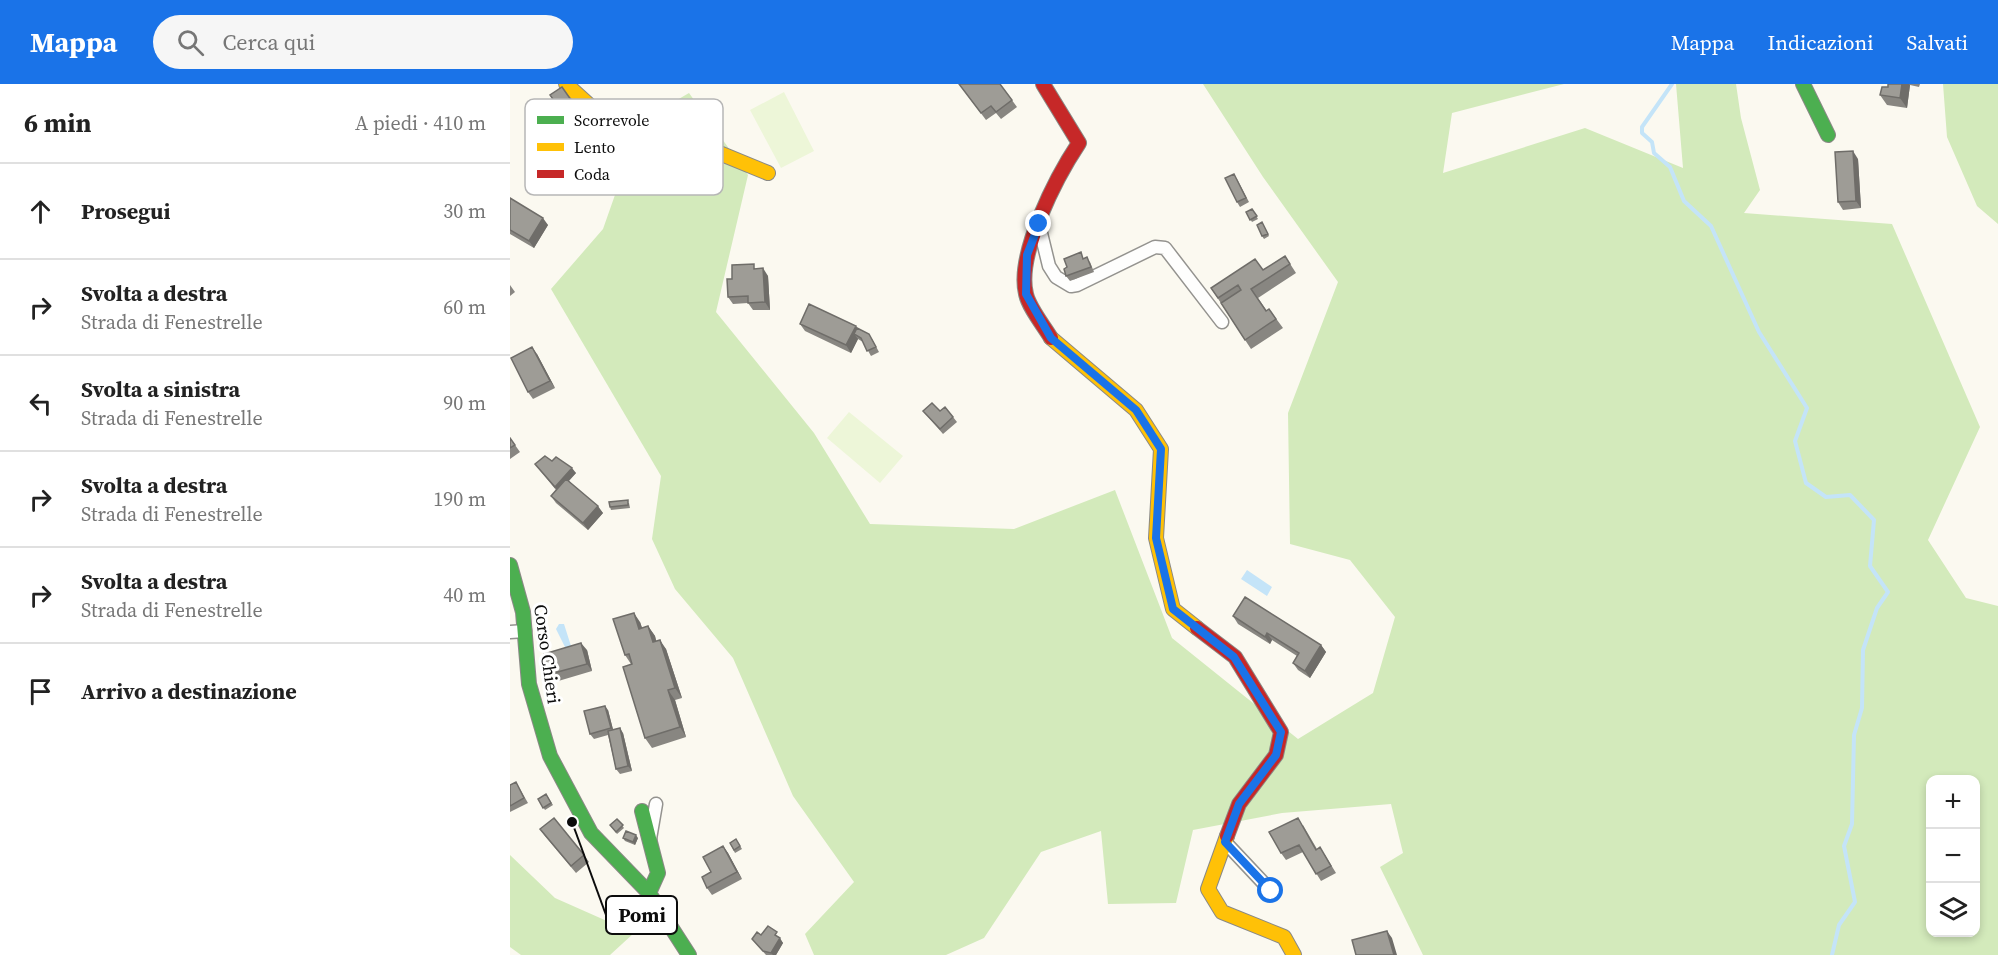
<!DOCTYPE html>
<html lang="it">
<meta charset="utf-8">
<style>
body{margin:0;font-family:"Source Serif 4",serif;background:#f6f6f6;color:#222}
.controls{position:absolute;right:18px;bottom:18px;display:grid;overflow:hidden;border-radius:12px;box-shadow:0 3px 9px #0003}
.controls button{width:54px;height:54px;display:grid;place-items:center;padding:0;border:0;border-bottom:2px solid #e0e0e0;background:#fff;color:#222;font:30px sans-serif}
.stop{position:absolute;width:18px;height:18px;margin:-14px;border:4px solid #1a73e8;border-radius:50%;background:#fff}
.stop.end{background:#1a73e8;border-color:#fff;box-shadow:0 2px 6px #0008}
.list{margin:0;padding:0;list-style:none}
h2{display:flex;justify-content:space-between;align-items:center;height:78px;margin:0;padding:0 24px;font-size:26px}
h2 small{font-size:20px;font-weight:400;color:#767676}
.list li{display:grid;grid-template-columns:39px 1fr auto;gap:18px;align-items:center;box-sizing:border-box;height:96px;padding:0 24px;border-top:2px solid #e0e0e0}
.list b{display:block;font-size:22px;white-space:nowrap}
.list p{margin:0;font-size:20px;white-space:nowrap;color:#767676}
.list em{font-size:20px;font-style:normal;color:#767676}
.icon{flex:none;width:33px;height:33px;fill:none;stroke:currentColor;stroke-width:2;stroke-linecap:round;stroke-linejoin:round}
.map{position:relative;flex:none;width:1488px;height:871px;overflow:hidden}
header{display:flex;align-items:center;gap:36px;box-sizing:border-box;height:84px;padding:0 30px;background:#1a73e8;color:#fff}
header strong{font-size:28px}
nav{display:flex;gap:33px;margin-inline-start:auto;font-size:21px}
.search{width:420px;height:54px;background:#f6f6f6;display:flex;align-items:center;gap:15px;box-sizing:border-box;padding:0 21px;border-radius:33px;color:#767676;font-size:22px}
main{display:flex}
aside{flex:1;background:#fff}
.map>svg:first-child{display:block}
.forest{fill:#d3eabb;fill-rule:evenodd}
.pitch{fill:#edf6d8}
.water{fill:#c4e4f8}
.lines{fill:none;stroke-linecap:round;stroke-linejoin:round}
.stream{stroke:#c4e4f8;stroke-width:4}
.street-casing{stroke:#94938f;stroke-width:15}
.fast-casing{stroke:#8a8985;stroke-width:16}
.slow-casing{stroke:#8a8985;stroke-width:16}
.jam-casing{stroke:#8a8985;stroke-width:16}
.street{stroke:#fefefd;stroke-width:12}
.fast{stroke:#4caf50;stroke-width:14}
.slow{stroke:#ffc107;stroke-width:14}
.jam{stroke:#c62828;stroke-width:14}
.wall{fill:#888681}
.shaded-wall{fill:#6f6d69}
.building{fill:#9e9c96;stroke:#6f6d69;stroke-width:1.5}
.route{stroke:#1a73e8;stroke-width:8}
.labels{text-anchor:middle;stroke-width:6;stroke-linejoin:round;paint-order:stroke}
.street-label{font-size:18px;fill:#0c0c0c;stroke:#fff}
.key{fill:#fff;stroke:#b6b6b6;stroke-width:1.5}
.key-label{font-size:16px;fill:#0c0c0c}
.leader{fill:none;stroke:#0c0c0c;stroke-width:2}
.callout-dot{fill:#0c0c0c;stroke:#fff;stroke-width:2}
.callout{fill:#fff;stroke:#0c0c0c;stroke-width:2}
.callout-label{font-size:20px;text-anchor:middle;font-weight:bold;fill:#0c0c0c}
</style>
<header>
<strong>Mappa</strong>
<div class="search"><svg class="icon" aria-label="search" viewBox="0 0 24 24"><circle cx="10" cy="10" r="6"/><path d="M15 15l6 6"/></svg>Cerca qui</div>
<nav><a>Mappa</a><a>Indicazioni</a><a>Salvati</a></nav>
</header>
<main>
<aside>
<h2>6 min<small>A piedi · 410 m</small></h2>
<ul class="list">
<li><svg class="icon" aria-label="ahead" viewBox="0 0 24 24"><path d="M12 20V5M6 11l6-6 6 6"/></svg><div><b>Prosegui</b></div><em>30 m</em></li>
<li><svg class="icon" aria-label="right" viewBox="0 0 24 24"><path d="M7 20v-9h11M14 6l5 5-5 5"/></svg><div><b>Svolta a destra</b><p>Strada di Fenestrelle</p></div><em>60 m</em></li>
<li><svg class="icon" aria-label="left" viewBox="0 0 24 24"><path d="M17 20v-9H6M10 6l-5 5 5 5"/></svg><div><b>Svolta a sinistra</b><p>Strada di Fenestrelle</p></div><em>90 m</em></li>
<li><svg class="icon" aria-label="right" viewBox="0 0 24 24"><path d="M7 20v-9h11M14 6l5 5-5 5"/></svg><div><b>Svolta a destra</b><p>Strada di Fenestrelle</p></div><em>190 m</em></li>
<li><svg class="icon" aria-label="right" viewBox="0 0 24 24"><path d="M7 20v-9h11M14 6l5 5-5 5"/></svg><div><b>Svolta a destra</b><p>Strada di Fenestrelle</p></div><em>40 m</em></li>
<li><svg class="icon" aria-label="arrive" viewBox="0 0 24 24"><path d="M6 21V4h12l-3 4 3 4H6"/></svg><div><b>Arrivo a destinazione</b></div></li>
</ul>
</aside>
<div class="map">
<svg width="1488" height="871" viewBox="0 0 1488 871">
<rect width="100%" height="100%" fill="#fbf9f0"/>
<!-- forest -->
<path class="forest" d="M693,0H1054L942,29L933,89L1075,44L1173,84L1166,0H1226L1231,34L1250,106L1234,129L1382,140L1470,343L1418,456L1456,514L1488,522V871H913L870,783L893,769L881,720L772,729L683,746L666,819L598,820L591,747L531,768L474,854L436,871H304L295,850L344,798L283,712L223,574L165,505L142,455L151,392L41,205L93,145L131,37L179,9L238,91L206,228L304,349L360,440L504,445L605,406L662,554L788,655L863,609L885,533L840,476L780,460L778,329L828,198L753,93ZM1420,696H1466V848H1420Z
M1433,0H1488V140L1467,122L1437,53Z
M0,771L45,814L124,849L100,871H11L0,863Z"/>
<!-- pitch -->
<path class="pitch" d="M274,8L304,67L271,84L240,26Z
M339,328L393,372L370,399L317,354Z"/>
<!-- water -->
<path class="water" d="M737,486L762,503L757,512L731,495Z
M49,540H54L61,562L56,565L46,545Z"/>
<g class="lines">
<!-- stream -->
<path class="stream" d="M1162,0L1132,43V49L1142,58L1144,69L1160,83L1174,117L1201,142L1249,248L1297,324L1285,357L1296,399L1316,413L1340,411L1364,436L1360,482L1378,508L1367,524L1353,566L1352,624L1344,651L1342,740L1334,762L1345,818L1329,841L1322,871"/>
<defs>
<path id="street" d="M529,141L539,182L546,193L561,202L567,201L645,163L655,164L712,238
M0,548L15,547
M140,755L146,720
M715,758L761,807"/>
<path id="fast" d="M1293,0L1318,51
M0,481L13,528L19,600L40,672L81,749L139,809L179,871
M132,727L148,789L139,809"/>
<path id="slow" d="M56,0L79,21L106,59L144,73L197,64L258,89
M541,254L626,326L651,365L646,454L663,525L687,544
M717,752L698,805L712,828L774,853L784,871"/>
<path id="jam" d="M533,0L569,59C547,92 506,170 516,210C519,224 534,242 541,254
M687,544L725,573L771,648L766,671L729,720L717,752"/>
</defs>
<!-- street casing -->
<use href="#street" class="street-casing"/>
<!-- fast casing -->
<use href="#fast" class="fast-casing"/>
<!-- slow casing -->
<use href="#slow" class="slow-casing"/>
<!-- jam casing -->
<use href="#jam" class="jam-casing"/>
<!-- street -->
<use href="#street" class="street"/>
<!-- fast -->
<use href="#fast" class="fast"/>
<!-- slow -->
<use href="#slow" class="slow"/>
<!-- jam -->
<use href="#jam" class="jam"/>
</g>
<!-- wall -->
<path class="wall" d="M449,0H490L507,23L491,35L486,29L476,36Z
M1378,0H1410L1409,3L1400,1L1397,24L1377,21L1370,11L1378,3Z
M52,3L94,64L70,80L51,54L64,45Z
M1348,75L1351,124L1333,126L1328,118Z
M727,95L739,118L730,123L727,118Z
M0,114L38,141L24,164L0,150Z
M742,125L748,135L742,138L736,128Z
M752,138L759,152L754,155L752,152Z
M775,172L786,189L748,214L757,227L759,225L773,244L741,265L701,204L753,186Z
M575,174L580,178L584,188L560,197L556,192Z
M246,185L258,192L260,226H243L238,219L223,220L218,213L222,195Z
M0,201L5,208L0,212Z
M290,240L347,244L362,255L369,268L361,272L353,258L348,255L341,269L295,247Z
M27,270L45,304L23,315L18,308Z
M413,327H430L443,333L447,338L433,350Z
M0,354L10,368L0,375Z
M42,377L66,389L59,397L93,429L78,446L46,419L41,412L46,406L25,380Z
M119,419L120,424L101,426L100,423Z
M723,532L811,561L816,568L800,594L788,586L783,579L787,572L762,556L760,560L728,540Z
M130,538L132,544L138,542L145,552L146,557L156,565L172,614L165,616L176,653L142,664L135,654L121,580L115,571Z
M77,566L82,587L45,598L40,590Z
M98,626L103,646L113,649L122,687L110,690L106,685L98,651L84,655L80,650Z
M6,698L18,719L0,728V701Z
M36,710L43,721L35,726L28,715Z
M107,735L114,744L107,750L100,741Z
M793,741L807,765L815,771L826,789L811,797L793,768L776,776L771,769Z
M30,745L74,771L79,778L66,789L35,752Z
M113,754H128L125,761L115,757Z
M226,755L232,765L225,769L220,759Z
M213,762L218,769L232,795L202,811L197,804L201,788Z
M251,851L270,853L269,854L273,859L266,871H256L242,855Z"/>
<!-- shaded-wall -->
<path class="shaded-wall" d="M1392,0H1399L1400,1L1397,24L1390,14Z
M1343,67L1348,75L1351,124L1346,117Z
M33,134L38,141L24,164L19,157Z
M253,184L258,192L260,226L255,218Z
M346,242L351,249L344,250L348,255L341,269L336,261Z
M22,263L27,270L45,304L40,297Z
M62,384L66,389L48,408L45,403Z
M88,422L93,429L78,446L73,439Z
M124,529L130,538L136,555L129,545Z
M138,542L145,552L149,568L143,558Z
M757,549L762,556L760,560L755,553Z
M150,556L156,565L172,614L165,604Z
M71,559L77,566L82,587L77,580Z
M811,561L816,568L800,594L795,587Z
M158,606L165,616L176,653L170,643Z
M95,622L98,626L104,649L101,644Z
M110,644L113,649L122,687L118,682Z
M126,751L128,754L125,761L123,758Z
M213,762L218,769L232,795L227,788Z
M877,847L882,854L887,871H884Z
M270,854L273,859L266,871H263L261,869Z"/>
<!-- building -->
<path class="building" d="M449,0H490L502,16L486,28L481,22L471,29Z
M1378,0H1392L1390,14L1370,11L1372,3H1378Z
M52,3L89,56L65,73L51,54L64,45L40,11Z
M1343,67L1346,117L1328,118L1325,68Z
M724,90L736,114L727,118L715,94Z
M0,114L33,134L19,157L0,146Z
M742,125L747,132L740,136L736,128Z
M752,138L758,150L752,152L747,141Z
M571,168L573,175L577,173L581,183L556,192L554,185L557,183L554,175Z
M775,172L780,180L741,205L756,227L759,225L766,235L735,256L711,219L731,206L728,201L708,214L701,204L745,175L753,186Z
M244,180V185L253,184L255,218L238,219V212L218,213L217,195H222V181Z
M299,220L346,242L336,261L290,240Z
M347,244L359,250L366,263L357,267L351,254L344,250Z
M22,263L40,297L18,308L1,274Z
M422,319L430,327L435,323L443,333L430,345L413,327Z
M0,354L5,361L0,364Z
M35,372L42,377L46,373L62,384L45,403L25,380Z
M56,395L88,422L73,439L41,412Z
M118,416V421L100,423L99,418Z
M735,513L811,561L795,587L783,579L789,569L757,549L755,553L723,532Z
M124,529L129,545L138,542L143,558L150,556L165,604L158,606L170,643L135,654L113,583L122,580L119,570L115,571L103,535Z
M71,559L77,580L40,590L34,570Z
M95,622L101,644L80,650L74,627Z
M110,644L118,682L106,685L98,647Z
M6,698L14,714L0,722V701Z
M36,710L41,719L33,724L28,715Z
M44,734L74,771L61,782L30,745Z
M788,734L806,766L810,763L821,782L806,790L789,761L771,769L759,748Z
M107,735L113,741L106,748L100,741Z
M116,747L126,751L123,758L113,754Z
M226,755L230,762L224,766L220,759Z
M213,762L227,788L197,804L192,793L201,788L193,773Z
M258,842L267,848L265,851L270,854L261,869L253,867L242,855L247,848L251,851Z
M877,847L884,871H846L842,856Z"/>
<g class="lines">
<!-- route -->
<path class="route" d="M529,140L517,171L516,210L541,254L626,326L651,365L646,454L663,525L724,573L771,648L766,671L729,720L715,758L761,807"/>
</g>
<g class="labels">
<!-- street labels -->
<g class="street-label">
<text transform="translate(37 570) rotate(82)" y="6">Corso Chieri</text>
</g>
</g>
<!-- legend -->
<rect x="15" y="15" width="198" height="96" rx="9" class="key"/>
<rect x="27" y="32" width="27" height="8" fill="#4caf50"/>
<rect x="27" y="59" width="27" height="8" fill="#ffc107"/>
<rect x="27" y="86" width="27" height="8" fill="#c62828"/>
<g class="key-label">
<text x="64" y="42">Scorrevole</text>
<text x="64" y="69">Lento</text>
<text x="64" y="96">Coda</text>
</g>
<!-- callouts -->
<path class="leader" d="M62 738L96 831"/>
<circle class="callout-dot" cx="62" cy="738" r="6"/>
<rect class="callout" x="96" y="812" width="71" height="38" rx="6"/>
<g class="callout-label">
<text x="132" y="838">Pomi</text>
</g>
</svg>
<div class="controls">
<button>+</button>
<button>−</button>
<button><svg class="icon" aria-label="layers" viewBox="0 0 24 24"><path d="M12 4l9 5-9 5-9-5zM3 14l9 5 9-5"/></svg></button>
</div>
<div class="stop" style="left:761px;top:807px"></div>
<div class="stop end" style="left:529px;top:140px"></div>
</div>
</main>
